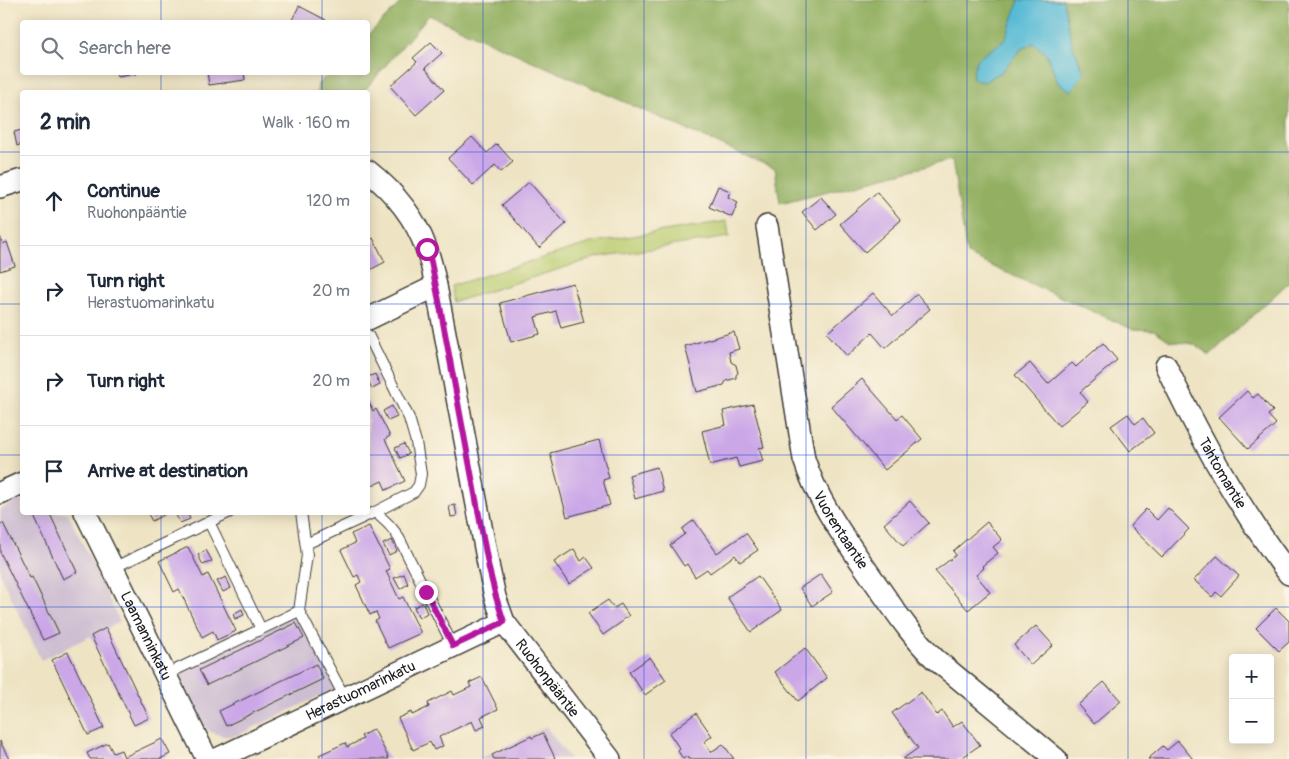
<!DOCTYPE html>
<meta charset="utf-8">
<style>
body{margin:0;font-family:Pangolin,sans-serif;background:#f2f2f3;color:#1f2937}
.controls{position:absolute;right:15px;bottom:15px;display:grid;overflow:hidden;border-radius:5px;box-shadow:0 2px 12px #0003}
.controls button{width:45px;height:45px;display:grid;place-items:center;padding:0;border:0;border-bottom:1px solid #e0e1e3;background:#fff;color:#1f2937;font:25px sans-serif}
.stop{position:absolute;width:15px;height:15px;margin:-11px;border:4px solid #b5179e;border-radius:50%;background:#fff}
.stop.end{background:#b5179e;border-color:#fff;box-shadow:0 1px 5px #0008}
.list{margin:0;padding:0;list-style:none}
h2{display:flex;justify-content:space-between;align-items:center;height:65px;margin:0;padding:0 20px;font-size:21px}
h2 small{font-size:16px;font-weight:400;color:#747a83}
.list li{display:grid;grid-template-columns:32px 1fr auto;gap:15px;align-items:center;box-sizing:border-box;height:90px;padding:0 20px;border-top:1px solid #e0e1e3}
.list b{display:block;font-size:19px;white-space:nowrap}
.list p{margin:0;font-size:16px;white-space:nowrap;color:#747a83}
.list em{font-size:16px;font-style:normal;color:#747a83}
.icon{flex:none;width:28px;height:28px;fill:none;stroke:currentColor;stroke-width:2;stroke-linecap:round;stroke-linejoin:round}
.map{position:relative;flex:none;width:1289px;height:759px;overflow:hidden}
.search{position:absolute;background:#fff;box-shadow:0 2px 12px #0003;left:20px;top:20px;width:350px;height:55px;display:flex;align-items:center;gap:12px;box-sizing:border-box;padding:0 18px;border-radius:5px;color:#747a83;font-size:19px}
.panel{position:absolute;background:#fff;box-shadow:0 2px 12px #0003;left:20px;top:90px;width:350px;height:425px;border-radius:5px}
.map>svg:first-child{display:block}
.industrial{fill:#cdbed2}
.green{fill:#bacc70;stroke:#6b7446}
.forest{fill:#93b062;stroke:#58663f}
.water{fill:#58bbd6;stroke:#3a6c79}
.building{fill:#cba7e8}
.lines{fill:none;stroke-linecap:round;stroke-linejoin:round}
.lane-casing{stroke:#3c3a35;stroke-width:12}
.street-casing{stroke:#3c3a35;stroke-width:24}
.lane{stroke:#fff;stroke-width:10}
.street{stroke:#fff;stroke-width:21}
.route{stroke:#b5179e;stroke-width:6}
.grid{fill:none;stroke:#1d4ed8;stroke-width:1;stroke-opacity:0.55}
.labels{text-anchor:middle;stroke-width:4;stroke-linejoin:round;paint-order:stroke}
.street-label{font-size:15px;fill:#1c1c1c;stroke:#fcf5e5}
</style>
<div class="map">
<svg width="1289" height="759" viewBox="0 0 1289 759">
<rect width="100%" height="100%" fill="#fcf5e5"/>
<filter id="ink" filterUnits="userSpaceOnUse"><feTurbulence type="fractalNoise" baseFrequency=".02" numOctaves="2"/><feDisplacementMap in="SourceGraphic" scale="10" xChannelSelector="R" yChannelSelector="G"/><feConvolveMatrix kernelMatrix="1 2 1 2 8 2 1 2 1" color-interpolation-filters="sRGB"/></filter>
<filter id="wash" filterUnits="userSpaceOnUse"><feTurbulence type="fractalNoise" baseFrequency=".0096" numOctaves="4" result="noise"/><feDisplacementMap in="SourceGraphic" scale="20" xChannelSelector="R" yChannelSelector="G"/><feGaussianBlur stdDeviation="1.12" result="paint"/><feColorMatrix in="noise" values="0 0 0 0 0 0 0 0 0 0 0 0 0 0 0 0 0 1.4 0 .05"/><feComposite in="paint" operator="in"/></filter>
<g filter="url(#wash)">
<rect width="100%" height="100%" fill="#eee4c4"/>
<!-- industrial -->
<path class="industrial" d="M22,498V512L68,513L120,622L41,660L0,574V509Z
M303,607L341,686L236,736H223L211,732L206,728L199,718L175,669Z
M546,727L570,759H479Z"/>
<!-- green -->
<path class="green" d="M727,221L729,237L598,257L454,302L451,286L594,242Z"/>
<!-- forest -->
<path class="forest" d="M396,0H1289V282L1210,355L1193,344L1170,341L1154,330L1132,329L967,255L952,160L780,203L775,168L757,161L429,15L363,92H317L318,84L330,73L368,72V35L400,3Z"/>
<!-- water -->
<path class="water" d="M1019,0H1063L1072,44L1084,72L1071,91L1058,83L1046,53L1033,43L1020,50L1001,72L984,82L972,79L976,60L1005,40Z"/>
<g id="blocks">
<!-- building -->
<path class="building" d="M299,6L326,20L325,22H291Z
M431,42L442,53L425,68L444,90L416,115L390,86L417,62L413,58Z
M116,72H136V74L117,77Z
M207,72H244L245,80L209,85Z
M22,130V144L17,146L14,132Z
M472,137L487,153L497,144L513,162L501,172L495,165L473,185L448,158Z
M529,182L566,224L539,248L502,205Z
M718,186L730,191L728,197L738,202L732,217L709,207Z
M877,192L901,220L865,252L840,224Z
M821,197L836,214L817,230L802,212Z
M0,237L3,244L7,242L15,266L0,271Z
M373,238L385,262L368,271V241Z
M573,283L584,322L561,328L556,311L535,317L540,334L511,342L500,303Z
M873,293L893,316L917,294L930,309L885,348L872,333L847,356L827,333Z
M734,332L739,349L729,352L731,362L736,365L738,373L736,375V378L726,381L724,385L697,392L685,346Z
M1103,343L1117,360L1080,392L1088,402L1059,426L1015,375L1030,363L1048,384L1072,363L1076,367Z
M375,374L380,385L372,389L368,380V377Z
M862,379L897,419L902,415L922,439L885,470L831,406Z
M1247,391L1253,398L1258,394L1273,411L1268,415L1276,424L1248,449L1219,417Z
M368,400L373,411L376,409L390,436L385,439L405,481L386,490L382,481L368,488Z
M753,404L764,447L759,448L763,461L739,467L736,458L710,465L702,431L726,425L723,411Z
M392,406L397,417L388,421L383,411Z
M1128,414L1135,424L1143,418L1154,433L1130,451L1111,426Z
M599,440L609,478L603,480L610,505L567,517L550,453Z
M404,444L409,454L400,458L395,448Z
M657,467L663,491L635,499L629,475Z
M910,501L929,523L903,546L884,524Z
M455,505L457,516L451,517L449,506Z
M1168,508L1189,529L1162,557L1130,526L1146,509L1157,520Z
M32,512H49L77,572L63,579Z
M147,512H169L152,521Z
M181,512H187L190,519L180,523L176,515Z
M694,520L717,553L746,533L758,550L740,562L735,555L710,573L707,569L695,577L687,564L684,566L670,545L685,534L682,529Z
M987,522L1002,540L993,547L998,553L982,566L984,568L976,575L990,592L968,610L935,571L956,555L953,551Z
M3,523L30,578L32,577L59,633L43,640L0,552V524Z
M369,526L390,569L386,571L399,599L403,597L421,633L388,648L375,621L379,619L376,612L370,615L356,585L361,582L358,575L354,577L341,550L355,543L351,534Z
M392,540L397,551L389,555L383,544Z
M188,547L203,577L208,574L236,631L217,640L213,631L202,637L179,589L174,592L159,561Z
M574,549L581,561L586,557L594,568L569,584L554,562Z
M206,550L212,561L203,565L198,555Z
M1217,556L1239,576L1221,596L1216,592L1212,597L1194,580Z
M404,574L408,584L400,589L394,578Z
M821,574L833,592L812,606L800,588Z
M758,576L782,610L751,632L727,597Z
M226,577L231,588L223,592L217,581Z
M608,600L614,608L621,604L629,616L622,620L623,621L603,635L588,613Z
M423,603L427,613L419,618L414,607Z
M1276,608L1289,621V642L1279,651L1256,628Z
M242,609L244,615L235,619L233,614Z
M296,623L304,638L207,685L199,670Z
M1036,626L1053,645L1031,665L1014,645Z
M106,628L149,718L134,725L91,636Z
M805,648L827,678L798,701L775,672Z
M68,652L104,728L88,735L52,660Z
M650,657L666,680L645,695L629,672Z
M316,664L323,679L226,726L219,711Z
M482,677L498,709L481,717L485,726L476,730L472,721L439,737L443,746L434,750L430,742L413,750L398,718L411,712L412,715L429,707L428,703L452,691L454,695L471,687L469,683Z
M1104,682L1121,701L1094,724L1078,705Z
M921,692L937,715L942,711L953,727L962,721L980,745L960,759H903L918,748L892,713Z
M696,713L712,736L704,742L711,752L723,744L734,759H688L687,756L683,759L678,751L680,749L669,733Z
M374,729L389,759H321L319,755L345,743L347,747L363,739L361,736Z
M543,733L555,758L553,759H494L492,755L531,736L532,738Z
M162,739L170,754L160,759H90L87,753L108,743L113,753L121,750L124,757Z
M0,741L9,759H0Z
M1178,741L1193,759H1148L1163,746L1167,750Z"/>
</g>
</g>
<g filter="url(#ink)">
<use href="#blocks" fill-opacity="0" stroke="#3c3a35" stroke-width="1"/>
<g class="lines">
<defs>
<path id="lane" d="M368,335L409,418L416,442L421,474L419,485L414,492L375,512
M301,512L307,555L299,611L345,698
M209,522L261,629
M306,544L375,512C385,521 394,528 400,540L453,646
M113,568L230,512
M165,675L299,611"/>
<g id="street">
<path id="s1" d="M368,171C393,191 415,217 426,248C433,265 435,283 439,301L489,569L495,597L504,622L610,759"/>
<path d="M0,187L22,180"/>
<path id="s2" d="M767,226L804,459C818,503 846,540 872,578C892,606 910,635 935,659L1056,759"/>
<path d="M368,319L436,286"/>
<path id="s3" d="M1166,366C1200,438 1240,510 1289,574"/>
<path d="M0,493L22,483"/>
<path id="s4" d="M85,512L207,759"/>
<path id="s5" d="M217,759L504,622"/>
</g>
</defs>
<!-- lane casing -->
<use href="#lane" class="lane-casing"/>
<!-- street casing -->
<use href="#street" class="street-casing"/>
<!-- lane -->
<use href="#lane" class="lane"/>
<!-- street -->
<use href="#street" class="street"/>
</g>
</g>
<g class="lines" filter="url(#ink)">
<!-- route -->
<path class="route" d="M426,592L453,646L504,622L496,597L489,569L439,301L431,262L427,249"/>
</g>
<!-- grid -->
<path class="grid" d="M161,0V22M322,0V22M483,0V759M644,0V759M806,0V759M967,0V759M1128,0V759M161,72V92M322,72V92M0,152H22M368,152H1289M0,304H22M368,304H1289M0,455H22M368,455H1289M161,512V759M322,512V759M0,607H1289"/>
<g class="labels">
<!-- street labels -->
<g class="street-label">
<text dy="5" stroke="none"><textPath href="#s3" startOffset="121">Tahtomantie</textPath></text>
<text dy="5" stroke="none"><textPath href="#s2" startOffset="316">Vuorentaantie</textPath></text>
<text dy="5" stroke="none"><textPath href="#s4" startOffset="138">Laamanninkatu</textPath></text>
<text dy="5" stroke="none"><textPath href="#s1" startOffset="551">Ruohonpääntie</textPath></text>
<text dy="5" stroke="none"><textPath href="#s5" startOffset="159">Herastuomarinkatu</textPath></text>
</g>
</g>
</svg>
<div class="controls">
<button>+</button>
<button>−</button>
</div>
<div class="stop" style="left:427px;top:249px"></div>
<div class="stop end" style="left:426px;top:592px"></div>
<div class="search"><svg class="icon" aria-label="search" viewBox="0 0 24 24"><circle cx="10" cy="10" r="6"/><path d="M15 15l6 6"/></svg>Search here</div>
<section class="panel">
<h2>2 min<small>Walk · 160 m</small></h2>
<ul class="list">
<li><svg class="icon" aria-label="ahead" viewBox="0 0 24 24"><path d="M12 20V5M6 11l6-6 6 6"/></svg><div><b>Continue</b><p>Ruohonpääntie</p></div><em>120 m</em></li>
<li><svg class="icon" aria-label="right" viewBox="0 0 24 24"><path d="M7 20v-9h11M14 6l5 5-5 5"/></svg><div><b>Turn right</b><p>Herastuomarinkatu</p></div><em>20 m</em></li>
<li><svg class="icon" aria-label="right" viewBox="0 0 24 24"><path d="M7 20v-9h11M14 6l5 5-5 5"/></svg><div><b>Turn right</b></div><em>20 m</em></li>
<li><svg class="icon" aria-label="arrive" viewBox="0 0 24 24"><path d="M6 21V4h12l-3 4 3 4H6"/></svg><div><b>Arrive at destination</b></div></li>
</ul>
</section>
</div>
